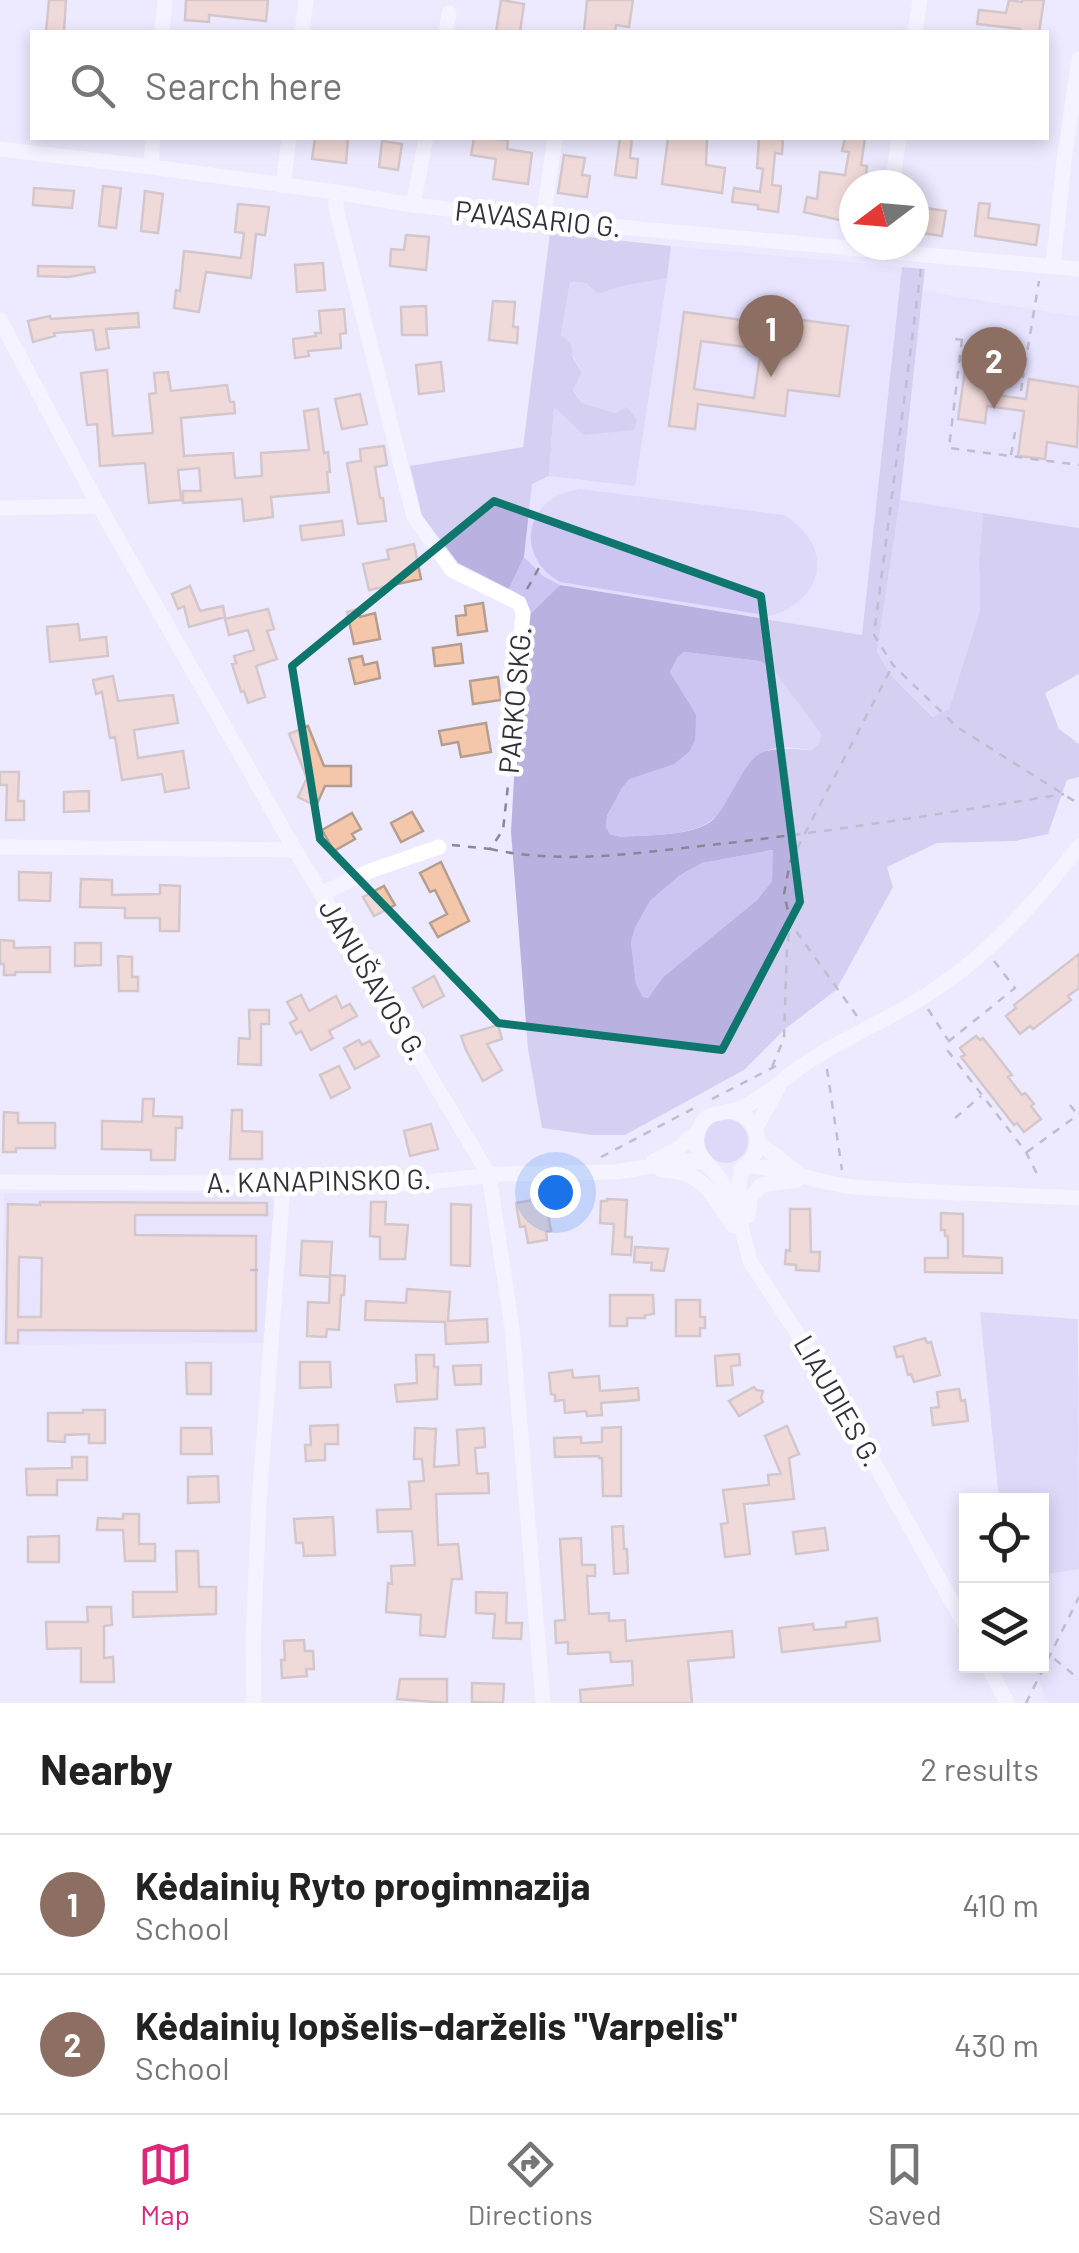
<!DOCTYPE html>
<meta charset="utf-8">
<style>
body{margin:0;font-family:Barlow,sans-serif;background:#f2f2f2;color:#222}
.controls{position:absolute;right:30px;bottom:30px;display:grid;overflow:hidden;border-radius:0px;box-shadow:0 5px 15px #0003}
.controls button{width:90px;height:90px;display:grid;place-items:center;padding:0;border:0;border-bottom:2px solid #e0e0e0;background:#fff;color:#222;font:50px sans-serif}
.compass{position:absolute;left:839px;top:170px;width:90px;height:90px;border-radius:50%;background:#fff;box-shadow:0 5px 15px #0003;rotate:254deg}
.you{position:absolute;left:555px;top:1192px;width:35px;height:35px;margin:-25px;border:8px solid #fff;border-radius:50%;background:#1a73e8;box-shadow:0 0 0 15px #1a73e833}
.badge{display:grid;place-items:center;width:65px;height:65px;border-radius:50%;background:#db2777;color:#fff;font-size:32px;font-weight:700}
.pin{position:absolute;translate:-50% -82px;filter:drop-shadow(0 2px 5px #0008)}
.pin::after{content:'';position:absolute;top:52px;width:35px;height:30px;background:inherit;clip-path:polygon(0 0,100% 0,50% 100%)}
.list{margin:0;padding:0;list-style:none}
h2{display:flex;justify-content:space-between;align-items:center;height:130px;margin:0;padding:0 40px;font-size:42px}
h2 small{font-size:32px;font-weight:400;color:#767676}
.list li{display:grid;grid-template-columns:65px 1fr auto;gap:30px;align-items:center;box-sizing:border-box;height:140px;padding:0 40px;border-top:2px solid #e0e0e0}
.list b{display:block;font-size:38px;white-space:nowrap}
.list p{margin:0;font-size:32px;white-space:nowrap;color:#767676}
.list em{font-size:32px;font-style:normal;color:#767676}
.icon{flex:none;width:55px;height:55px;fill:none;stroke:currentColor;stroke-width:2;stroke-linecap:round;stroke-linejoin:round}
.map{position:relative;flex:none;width:1079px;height:1703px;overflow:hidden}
.search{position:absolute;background:#fff;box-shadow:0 5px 15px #0003;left:30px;right:30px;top:30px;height:110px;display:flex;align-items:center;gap:25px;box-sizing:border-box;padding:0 35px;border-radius:0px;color:#767676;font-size:38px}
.sheet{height:410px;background:#fff}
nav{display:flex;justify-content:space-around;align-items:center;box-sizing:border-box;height:140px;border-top:2px solid #e0e0e0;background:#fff;font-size:28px;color:#767676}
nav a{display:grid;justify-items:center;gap:5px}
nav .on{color:#db2777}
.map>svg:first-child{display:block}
.built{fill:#e2ddfe}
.green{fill:#ccc5f2}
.forest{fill:#b9b2e0;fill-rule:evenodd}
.building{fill:#f4c7aa;stroke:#b59e8f;stroke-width:2.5;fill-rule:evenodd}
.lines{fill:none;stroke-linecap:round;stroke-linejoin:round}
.path{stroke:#898796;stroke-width:2.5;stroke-dasharray:8 8;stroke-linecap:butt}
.minor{stroke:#fff;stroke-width:15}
.marked{fill:none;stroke:#0f766e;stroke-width:8;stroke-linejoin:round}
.labels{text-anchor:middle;stroke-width:9;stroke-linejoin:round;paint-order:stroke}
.street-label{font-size:28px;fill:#32313b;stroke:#fff}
</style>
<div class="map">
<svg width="1079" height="1703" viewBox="0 0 1079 1703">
<rect width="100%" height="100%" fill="#edeaff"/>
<!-- built -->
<path class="built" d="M671,246L902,267L862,635L560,585L543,576L524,557L532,484L549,476L635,485Z
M923,291L1079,317V528L900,500Z
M4,1193H267L274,1201L264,1343L2,1345Z
M1079,1569V1703H1048L1033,1666H1042V1575Z"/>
<!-- green -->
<path class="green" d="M667,278L635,486L549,476L554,406L617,413L582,403L573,389L582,372L561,335L570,282L586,283L598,294L619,287Z
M581,489L784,515C834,545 826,600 770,616L560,582C512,554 526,495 581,489Z
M900,500L983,513L979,560L980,610L949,709L934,717L891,675L877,652Z
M524,557L543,576L560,585L529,615C528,600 522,595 509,589Z
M684,652L760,661L774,669L821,734L819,744L811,750C800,749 783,745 772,749C736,760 737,807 706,824C686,836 644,835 621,837L610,834L606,827L607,816L622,788L630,779L649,772L696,714L670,672L678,657Z
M774,850L772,881L757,900L663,977L648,998L643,997L636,984L631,942L635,928L650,901L679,876L702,863Z
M704 1141a22 22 0 1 1 44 0a22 22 0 1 1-44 0Z
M980,1312L1078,1319L1079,1569L1042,1575V1500H999Z"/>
<!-- forest -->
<path class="forest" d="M550,233L671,246L667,278L619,287L598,294L586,283L570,282L561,335L571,344L573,358L582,372L573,390L582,403L616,413L627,407L637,420L634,430L584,435L554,407L549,476L532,484L524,557L509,589L458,563L422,516L410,466L523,447Z
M902,267L925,269L900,500L877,652L891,675L933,717L949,709L980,610L979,560L983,513L1079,528V674L1045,693L1059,729L1079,744V777L1067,780L1048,834L1015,841L937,843L887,867L893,887L836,990L785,1029L744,1070L625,1135H592L542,1128L528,1049L511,832L515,761L528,680L529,615L560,585L862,635ZM684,652L760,661L773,669L821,734L819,744L811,750C752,746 756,751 727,800C722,809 716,819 707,824C687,836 644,835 621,837L610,834L606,827L607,816L622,788L630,779L674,764L689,752L695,740L696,714L670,672L678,657ZM773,850L772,881L757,900L663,977L648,998L643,997L636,984L631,942L635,928L650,901L679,876L702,863Z"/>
<!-- building -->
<path class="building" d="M49,0H66L64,32H46Z
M186,0H268L266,21L209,15V22L185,20Z
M501,0L524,4L520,32H496Z
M587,0H633L629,27L616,25L615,32H584Z
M1009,0L1022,2L1023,0H1044L1039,32H1019L1020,29L977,24L979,10L1006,13Z
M315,138L348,139L346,163L312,159Z
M474,138L508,140L507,149L532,153L528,184L493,179L496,159L471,155Z
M620,138H632L630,158L638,159L636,178L615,175Z
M668,138H707L706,165L725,168L722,193L662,184Z
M759,138L783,139L782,154L775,153L772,185L781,186L778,212L758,209V205L732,202L734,188L760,192L763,169L757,168Z
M845,138H865L861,165L867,166L865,185H854L853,223L804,212L807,197L817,199L820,172L845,175L849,152L842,151Z
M382,141L402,144L398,170L379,167Z
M564,155L585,158L582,175L590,176L587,197L558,193Z
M103,186L121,188L116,228L99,226Z
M34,188L74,191L72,208L33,205Z
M145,191L163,194L158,233L141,231Z
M979,203L990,204L988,218L1039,225L1036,245L975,236Z
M238,204L269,207L265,235L256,234L251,278L206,272L199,312L174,308L176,290L180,291L184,251L241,258L244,233L235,232Z
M926,208L946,211L942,236L922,233Z
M406,235L429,237L426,270L390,266L391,249L404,250Z
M323,263L325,290L297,292L295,265Z
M38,266L94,267L95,272L69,277L38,276Z
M768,297L782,299L779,317L848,326L839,396L788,390L785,416L698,404L695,429L669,426L684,312L764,323ZM701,341L761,349L754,398L694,389Z
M493,301L515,302L513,327H518L517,343L489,340Z
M426,306L427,335H402L401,307Z
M344,309L346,333L340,334L341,348L308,351L309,356L295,358L293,339L316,336L315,333H321L319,311Z
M138,313L139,327L106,329L109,348L96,350L93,330L54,333L55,336L33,342L28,321L50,316L51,319Z
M969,343L996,347L989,394L1026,399L1029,379L1079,387L1077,447L1047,442L1045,459L1018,456L1024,411L987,406L985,423L958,419Z
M441,362L444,391L419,394L416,365Z
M107,370L113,436L153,433L149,394L156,393L154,373L168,372L171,391L227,385L230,402H234L235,413L181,418L184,456L233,453L235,478L262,476L261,453L309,450L304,411L318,409L324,453L328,452L330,472H327L329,492L271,497L273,517L244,521L242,499L183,503V491H201L199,468L178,470L181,500L149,503L145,463L100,466L97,424L87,425L81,373Z
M360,394L367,424L342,429L335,399Z
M384,446L387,465L375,467L380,498H383L386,521L358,524L347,463L361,461L360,449Z
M342,521L344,535L302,540L300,526Z
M414,544L421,579L369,590L363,564L389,559L387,550Z
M190,586L200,611L223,606L225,617L189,627L184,606L178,609L172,594Z
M483,603L487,631L458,635L456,616L466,615L465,606Z
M268,609L274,629L267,631L277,659L256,666L265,697L248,703L244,691L241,692L232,664L236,663L234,656L254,650L248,630L229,635L225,619Z
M358,609L360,617L375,613L380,639L354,644L347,612Z
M78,624L80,640L106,637L108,656L50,662L47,627Z
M461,644L463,663L435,666L433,648Z
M362,656L364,665L377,662L380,678L355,684L349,659Z
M113,676L118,701L173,695L178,723L134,730L138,758L183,751L189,788L165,792L162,774L122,780L115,737L110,738L102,692L96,694L93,680Z
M498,677L501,700L473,704L470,681Z
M486,723L491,752L461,757L458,742L442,745L439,731Z
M308,726L324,766H351V786H325L316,806L298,797L307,778L289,734Z
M0,772H19L18,801H24V820H6L7,785H0Z
M89,791V811L64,812V792Z
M412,812L423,831L401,842L391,823Z
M352,813L361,829L352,834L355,839L334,851L322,830Z
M441,862L469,921L438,937L430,923L447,914L435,890L430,892L420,873Z
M19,872L51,873L50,901L19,900Z
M81,879L112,880V895L160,894V885L180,886L179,931H160V918H125V908L80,907Z
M384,886L395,905L374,916L363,897Z
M0,940L14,941V948L50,947V972H15V975H4V964H0Z
M75,943H101V965L75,966Z
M1079,954V988L1068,996L1071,1000L1033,1029L1030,1026L1020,1034L1006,1016L1016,1008L1014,1005Z
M118,956L132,957V977H138V991H119Z
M434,976L444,996L423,1007L413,988Z
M301,995L309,1011L336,996L342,1008L350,1004L357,1016L329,1031L333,1038L311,1050L301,1031L296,1034L290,1023L297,1019L287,1002Z
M249,1010H269V1024H261V1065L238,1064L239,1038L250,1039Z
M498,1025L502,1039L487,1044L502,1070L483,1081L466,1050L461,1036Z
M976,1036L980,1040L983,1038L1012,1075L1008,1077L1022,1095L1025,1093L1034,1104L1031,1106L1041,1119L1024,1132L1017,1123L1014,1125L961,1057L965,1055L960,1048Z
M359,1040L362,1045L370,1041L379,1056L355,1069L344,1048Z
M339,1066L350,1088L331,1098L320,1075Z
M143,1099H154L153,1116L182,1117V1128H176L175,1160H151V1150L102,1149V1121L142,1122Z
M232,1110H242V1131L262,1132V1159H230Z
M4,1112L18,1113V1123H55V1148H16V1152H3Z
M431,1124L438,1149L410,1156L404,1131Z
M545,1198L551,1231L546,1232L547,1240L528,1243L525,1226L520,1227L516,1203Z
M607,1199L627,1200L625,1237H632L631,1255L612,1254L614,1224L600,1223L601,1201H607Z
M40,1202L267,1203V1215H135V1235L256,1236V1331L18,1330V1343H6L8,1204L40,1205ZM19,1257L42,1258L41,1317H18Z
M371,1202H386L385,1224L408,1225L405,1259H380V1237L370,1236Z
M451,1204L471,1205L470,1266L451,1265Z
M790,1209H810L811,1252H820L819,1271L796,1270V1265L785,1264L786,1250L790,1251Z
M941,1213L963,1214V1256L1002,1258V1273L925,1272V1258H948V1236H945V1230H941Z
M302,1241L332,1242L330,1275L345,1276L344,1295H341L339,1330L327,1329L326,1337L307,1336L308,1302L329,1303L330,1277L300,1275Z
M635,1247L668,1249L664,1271L651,1270L652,1263L634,1262Z
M407,1289L450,1292L448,1321L487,1319L488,1342L446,1344L445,1322L365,1320L366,1301L406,1303Z
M610,1295H653L654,1314L645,1315V1318H627V1326H610Z
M676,1300H700V1317H705V1328H700V1336H676Z
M925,1338L927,1343L931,1342L940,1375L914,1382L911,1374L908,1375L903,1356L897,1357L894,1347Z
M739,1354L740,1365L731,1366L733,1385L717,1386L715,1356Z
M416,1355H434V1367H438L437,1399L397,1402L395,1385L417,1383Z
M300,1362H330L331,1387L300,1388Z
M186,1363H211V1394H187Z
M481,1365V1384L455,1385L453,1366Z
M572,1370L573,1378L599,1376L600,1391L638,1388L639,1400L601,1403L602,1415L587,1416L586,1411L565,1413L564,1400L555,1401V1395L551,1394L549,1373Z
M754,1387L756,1390L763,1391L761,1398L763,1402L739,1416L729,1401Z
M959,1389L961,1401L965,1400L968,1421L933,1425L931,1408L939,1407L937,1392Z
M83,1410H105V1443H89V1434L65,1435V1442L48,1441V1413H83Z
M338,1425V1444H325V1460L306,1461L305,1445H311L310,1426Z
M787,1426L799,1454L789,1458L794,1499L744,1504L750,1554L725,1557L721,1524L728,1523L723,1490L769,1485L768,1475L781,1474L765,1436Z
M621,1427V1496H603L602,1458H599V1456L555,1457L554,1438L581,1437V1443L602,1442V1428Z
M181,1428H211L212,1454H181Z
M415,1428L436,1429L434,1467L459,1465L457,1430L484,1428L485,1447L475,1448L477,1474L488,1473L489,1493L436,1494L438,1545L458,1544L462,1579H452L445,1637L420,1635L421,1615L386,1612L388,1583L392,1584L391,1566L415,1565L412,1531L378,1532L377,1510L411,1509L409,1482L424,1481L422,1459H414Z
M72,1457H87V1480H57V1495H27L26,1469L72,1468Z
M218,1476L219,1502L188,1503V1477Z
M123,1514H139V1544H155V1561H125L123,1530H97L98,1518L123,1519Z
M333,1517L335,1555L304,1556L303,1543H296L294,1519Z
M623,1526L624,1549H627L628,1573L614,1574L612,1527Z
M825,1528L828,1550L796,1554L793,1532Z
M59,1536V1562H28V1537Z
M581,1538L582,1565H595V1576H587L589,1614L609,1613V1621L625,1620L626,1641L732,1631L734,1657L688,1661L692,1703H581L580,1690L633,1685L632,1661L611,1662L610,1652L568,1654V1642L556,1643L555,1621L565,1620L560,1539Z
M176,1551H198L199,1587H216V1614L133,1617V1592H177Z
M476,1592L507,1593L506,1623H522L521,1639L493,1638L495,1614L476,1613Z
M87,1607H111L112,1625L104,1626V1658L113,1657L114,1682H81V1648L47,1649L46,1622H88Z
M877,1618L880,1641L782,1652L779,1628L813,1624L814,1630L846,1627V1622Z
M304,1640L305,1651H313L314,1669H306L307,1676L282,1678L281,1660H285L284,1641Z
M400,1679H447V1703L397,1699Z
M472,1683L504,1684L503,1703L472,1702Z"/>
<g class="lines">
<!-- path -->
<path class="path" d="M921,269L874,635L893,665L957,727L1079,804
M955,339L997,344L1023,377L1039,281
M962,339L949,448L1079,465
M1021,391L1023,378
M1011,455L1015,432
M527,589L540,566
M452,845L490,849L503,830L508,785
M490,849C564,865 636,853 710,845C828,832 946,813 1064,794
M994,961L1015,988L949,1041L948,1051L1026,1152L1040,1180
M928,1009L948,1040
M857,1016L791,924L784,894L790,862L892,667
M772,1067L784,1038L787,946L791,924
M827,1069L842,1170
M712,1099L776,1066
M1070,1105L1077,1114
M955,1118L981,1096
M1027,1152L1079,1114
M601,1157L696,1107
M250,1270H261
M1042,1649L1079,1679
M1026,1703L1079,1597"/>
<!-- minor -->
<path class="minor" d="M162,32L165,0
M302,32L306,0
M446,32L449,13
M915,32L920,0
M0,149L151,167L336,192L413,205L543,220L1079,269
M151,167L153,138
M892,185L899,138
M283,186L289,138
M336,192V209L414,517L452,570L519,603L523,613L509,769
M413,205L426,138
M543,220L555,138
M1053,266L1064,161L1079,59
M0,320L99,506L295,850L489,1175L512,1328L543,1703
M0,508L99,506
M0,847L295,850
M321,894L370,871L439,847
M734,1111C762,1122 766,1152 741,1169
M756,1128L779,1086
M759,1143L799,1174
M654,1161L679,1148L698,1131
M746,1166C781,1167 817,1183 853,1187C928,1193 1004,1194 1079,1198
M743,1168L739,1180L740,1206L742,1230L750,1261L829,1382L966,1627
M661,1170C698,1171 709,1187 727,1217
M0,1182L410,1184L501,1174L616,1172L682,1161L704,1162
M748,1216L750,1198L761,1185L797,1180
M733,1226C730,1213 730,1200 725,1188C717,1167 688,1156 699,1129C707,1107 727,1116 744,1107C756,1100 771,1090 782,1081C823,1046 874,1028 920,999C983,961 1034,905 1079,846
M988,1666L1007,1703
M254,1703L253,1645L259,1502L283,1184"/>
</g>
<!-- marked area -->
<path d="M0 0H1079V1703H0ZM494,501L761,596L800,902L722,1050L498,1023L320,839L292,666Z" fill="#edeaff" fill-opacity=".55" fill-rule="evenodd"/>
<path class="marked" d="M494,501L761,596L800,902L722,1050L498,1023L320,839L292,666Z"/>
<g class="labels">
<!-- street labels -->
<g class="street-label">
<text transform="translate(538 219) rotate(6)" y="10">PAVASARIO G.</text>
<text transform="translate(515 700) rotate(-85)" y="10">PARKO SKG.</text>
<text transform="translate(373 980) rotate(59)" y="10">JANUŠAVOS G.</text>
<text transform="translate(319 1181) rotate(-1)" y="10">A. KANAPINSKO G.</text>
<text transform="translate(838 1401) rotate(60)" y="10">LIAUDIES G.</text>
</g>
</g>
</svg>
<div class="controls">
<button><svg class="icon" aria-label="locate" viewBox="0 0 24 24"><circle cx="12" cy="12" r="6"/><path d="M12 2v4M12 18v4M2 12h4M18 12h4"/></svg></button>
<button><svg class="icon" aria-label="layers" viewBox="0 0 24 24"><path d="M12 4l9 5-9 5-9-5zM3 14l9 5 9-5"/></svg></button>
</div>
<svg class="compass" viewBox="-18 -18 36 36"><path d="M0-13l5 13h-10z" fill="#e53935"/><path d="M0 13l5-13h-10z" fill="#767676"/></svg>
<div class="you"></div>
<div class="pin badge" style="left:771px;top:377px;background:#8d6e63">1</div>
<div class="pin badge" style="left:994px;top:409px;background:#8d6e63">2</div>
<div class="search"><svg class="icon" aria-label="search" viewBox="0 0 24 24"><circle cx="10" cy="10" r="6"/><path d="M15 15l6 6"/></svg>Search here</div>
</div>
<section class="sheet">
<h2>Nearby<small>2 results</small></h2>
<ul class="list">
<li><span class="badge" style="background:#8d6e63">1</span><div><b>Kėdainių Ryto progimnazija</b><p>School</p></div><em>410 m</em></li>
<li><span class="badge" style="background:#8d6e63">2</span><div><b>Kėdainių lopšelis-darželis &quot;Varpelis&quot;</b><p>School</p></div><em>430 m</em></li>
</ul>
</section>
<nav>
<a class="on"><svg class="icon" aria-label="map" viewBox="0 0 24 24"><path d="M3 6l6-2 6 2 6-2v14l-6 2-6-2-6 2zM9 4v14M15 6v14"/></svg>Map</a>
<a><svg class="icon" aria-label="directions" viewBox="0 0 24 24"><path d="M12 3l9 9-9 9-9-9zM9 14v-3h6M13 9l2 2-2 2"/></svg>Directions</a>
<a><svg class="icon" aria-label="saved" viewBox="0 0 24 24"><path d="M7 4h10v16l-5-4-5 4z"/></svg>Saved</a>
</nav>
